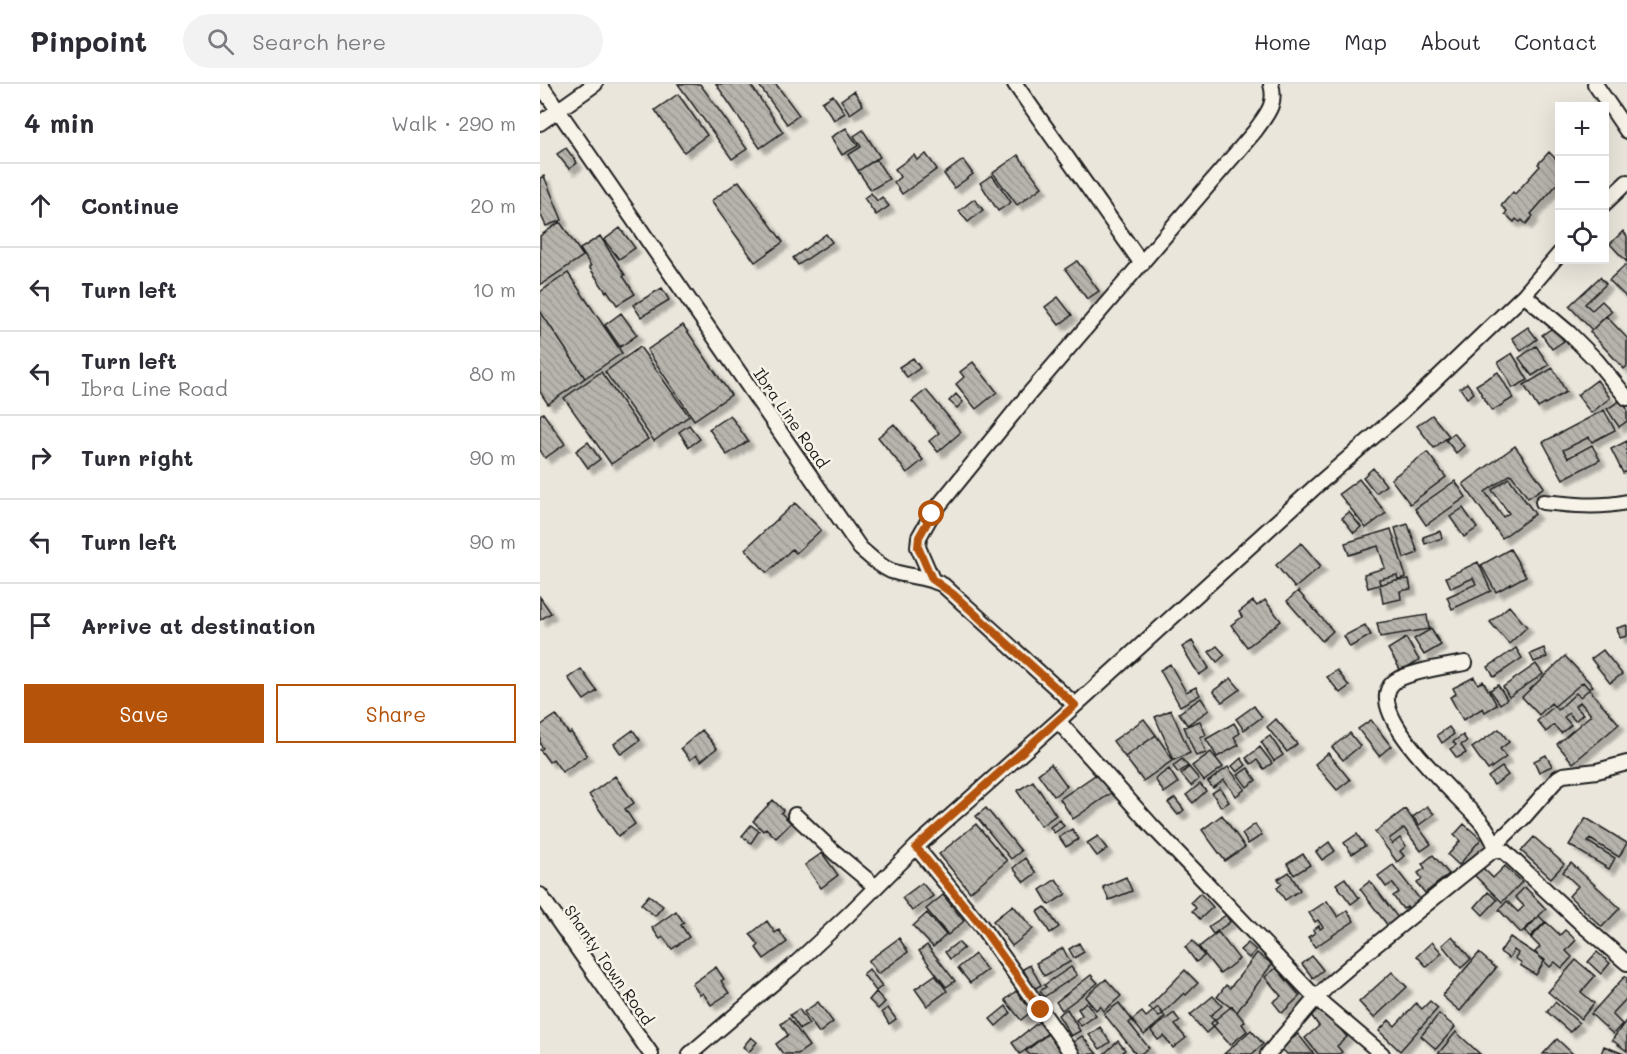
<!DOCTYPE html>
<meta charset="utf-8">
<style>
body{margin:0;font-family:Mali,sans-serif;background:#f2f2f3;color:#2b2b33}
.controls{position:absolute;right:18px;top:18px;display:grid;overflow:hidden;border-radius:0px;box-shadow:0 6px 24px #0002}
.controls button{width:54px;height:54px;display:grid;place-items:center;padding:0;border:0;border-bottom:2px solid #e1e1e2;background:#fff;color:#2b2b33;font:30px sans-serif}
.stop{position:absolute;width:18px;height:18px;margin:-14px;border:4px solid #b45309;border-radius:50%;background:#fff}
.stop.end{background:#b45309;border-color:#fff;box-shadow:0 2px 6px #0008}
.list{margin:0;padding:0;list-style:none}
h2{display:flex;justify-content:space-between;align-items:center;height:78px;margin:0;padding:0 24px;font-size:26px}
h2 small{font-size:20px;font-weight:400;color:#7c7c81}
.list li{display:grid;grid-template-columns:39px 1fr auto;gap:18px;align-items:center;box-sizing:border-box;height:84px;padding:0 24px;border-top:2px solid #e1e1e2}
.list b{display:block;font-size:22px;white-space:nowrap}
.list p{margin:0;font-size:20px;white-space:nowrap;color:#7c7c81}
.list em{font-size:20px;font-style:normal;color:#7c7c81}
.actions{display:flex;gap:12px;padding:18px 24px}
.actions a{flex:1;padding:14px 0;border:2px solid #b45309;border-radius:0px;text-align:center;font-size:21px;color:#b45309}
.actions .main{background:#b45309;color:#fff}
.icon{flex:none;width:33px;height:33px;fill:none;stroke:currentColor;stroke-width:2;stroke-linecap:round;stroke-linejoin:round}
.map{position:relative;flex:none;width:1087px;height:970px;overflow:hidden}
header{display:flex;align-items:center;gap:36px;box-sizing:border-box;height:84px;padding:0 30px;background:#fff;border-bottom:2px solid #e1e1e2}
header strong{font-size:28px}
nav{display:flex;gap:33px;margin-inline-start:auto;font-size:21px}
.search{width:420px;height:54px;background:#f2f2f3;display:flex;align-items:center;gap:15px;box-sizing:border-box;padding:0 21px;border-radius:33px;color:#7c7c81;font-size:22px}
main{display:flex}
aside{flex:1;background:#fff}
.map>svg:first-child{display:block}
.building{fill:url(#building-back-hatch);stroke:#1c1c1c;stroke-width:1.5;filter:url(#shadow)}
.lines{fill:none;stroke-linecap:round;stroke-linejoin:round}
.minor-casing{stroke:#1c1c1c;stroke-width:18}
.minor{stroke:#f7f3e8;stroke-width:14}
.route{stroke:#b45309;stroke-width:8}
.labels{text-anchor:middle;stroke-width:5;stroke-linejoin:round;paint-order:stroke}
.street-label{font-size:16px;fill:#1c1c1c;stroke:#f7f3e8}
</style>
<header>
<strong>Pinpoint</strong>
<div class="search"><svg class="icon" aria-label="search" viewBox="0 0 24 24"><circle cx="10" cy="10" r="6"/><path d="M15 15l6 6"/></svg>Search here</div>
<nav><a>Home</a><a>Map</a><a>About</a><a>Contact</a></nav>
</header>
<main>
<aside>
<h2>4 min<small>Walk · 290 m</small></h2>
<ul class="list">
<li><svg class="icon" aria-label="ahead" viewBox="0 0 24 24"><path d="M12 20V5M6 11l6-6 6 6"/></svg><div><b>Continue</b></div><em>20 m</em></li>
<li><svg class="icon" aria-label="left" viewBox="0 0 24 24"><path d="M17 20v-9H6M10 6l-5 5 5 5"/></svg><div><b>Turn left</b></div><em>10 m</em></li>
<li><svg class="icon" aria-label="left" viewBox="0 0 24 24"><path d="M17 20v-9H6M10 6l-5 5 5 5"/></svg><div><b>Turn left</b><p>Ibra Line Road</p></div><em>80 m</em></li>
<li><svg class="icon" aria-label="right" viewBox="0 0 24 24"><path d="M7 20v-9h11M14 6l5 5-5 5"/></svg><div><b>Turn right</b></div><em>90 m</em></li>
<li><svg class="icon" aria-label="left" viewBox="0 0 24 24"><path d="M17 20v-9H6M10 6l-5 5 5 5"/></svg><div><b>Turn left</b></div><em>90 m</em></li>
<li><svg class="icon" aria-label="arrive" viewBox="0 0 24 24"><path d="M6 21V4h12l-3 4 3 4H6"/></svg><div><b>Arrive at destination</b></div></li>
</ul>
<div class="actions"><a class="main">Save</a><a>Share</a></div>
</aside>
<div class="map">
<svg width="1087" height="970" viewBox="0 0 1087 970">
<defs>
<pattern id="building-back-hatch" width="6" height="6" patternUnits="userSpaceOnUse" patternTransform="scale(1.5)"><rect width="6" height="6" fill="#b6b4ac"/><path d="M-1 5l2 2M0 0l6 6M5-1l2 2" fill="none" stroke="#9c9a93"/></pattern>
<filter id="shadow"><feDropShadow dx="5.5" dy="5.5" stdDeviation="1.5" flood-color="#0004"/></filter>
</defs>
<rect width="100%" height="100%" fill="#eae6dc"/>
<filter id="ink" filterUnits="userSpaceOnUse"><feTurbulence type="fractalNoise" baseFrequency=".0167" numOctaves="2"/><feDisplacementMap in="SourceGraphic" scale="12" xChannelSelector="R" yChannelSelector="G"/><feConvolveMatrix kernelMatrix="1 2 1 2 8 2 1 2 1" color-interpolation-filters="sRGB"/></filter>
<g filter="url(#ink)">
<!-- building -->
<path class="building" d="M138,0H160L207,65L192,75Z
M176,0H210L243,48L220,64Z
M218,0H236L259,31L247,40Z
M314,7L323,21L310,30L301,16Z
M138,10L167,51L144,68L115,26Z
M293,11L305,29L294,36L282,18Z
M306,44L318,62L302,71L291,53Z
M323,46L340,73L318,87L308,71L321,63L314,52Z
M26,64L37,79L29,85L17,70Z
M1009,68L1017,76L1020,73V97L991,130L993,132L986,140L982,136L980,138L976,135L974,138L965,130L967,127L961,122L973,108L975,110L1000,82L998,80Z
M386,70L397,85L362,110L354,98L360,93L355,85L374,71L377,76Z
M478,71L502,103L477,121L453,89Z
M336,75L349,95L331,106L318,87Z
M423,76L433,90L414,104L404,90Z
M452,91L471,118L458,127L440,99Z
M4,92L22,136L6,142L0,129V94Z
M199,97L243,158L215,178L171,117Z
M331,109L337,117L342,113L349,122L336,131L324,114Z
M434,115L443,126L428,138L419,127Z
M20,138L43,172L0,201V152Z
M80,144L95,164L79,175L64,156Z
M1083,147L1087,152V178L1070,160Z
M286,150L292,158L258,181L253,174Z
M60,152L85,191L83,192L95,210L77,221L67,206L66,208L49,183L51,182L40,165Z
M537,177L559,207L547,215L525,185Z
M1085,181L1087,183V214L1069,196Z
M28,189L82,269L45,294L0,227V208Z
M1060,193L1066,200L1045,220L1052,226L1062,217L1072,227L1052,246L1029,222Z
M122,204L129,216L101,233L93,221Z
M518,213L532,231L519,241L505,223Z
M0,227L45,294L8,320L0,308Z
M81,229L97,251L80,263L65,241Z
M1066,232L1087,254V282L1084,285L1050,248Z
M143,241L191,311L154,336L107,266Z
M988,243L997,255L981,267L972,254Z
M1014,243L1024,257L1012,265L1002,251Z
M996,262L1009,281L992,292L979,274Z
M100,263L149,332L114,357L65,288Z
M972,269L988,296L973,304L958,278Z
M373,274L380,284L367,293L359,283Z
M433,278L457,308L436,325L416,300L424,293L420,288Z
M1013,284L1026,308L998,324L984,301Z
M61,288L108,355L71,380L24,314Z
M958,288L973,314L952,327L936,301Z
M1057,296L1070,314L1051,329L1037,311Z
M927,299L934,309L927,314L920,304Z
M386,306L421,348L398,368L389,357L399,349L372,317Z
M416,310L423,318L417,324L409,317Z
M1081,316L1087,325V337L1079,343L1067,325Z
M1064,326L1075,346L1052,358L1049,353L1023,366L1028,374L1052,361L1060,376L1023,395L1003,358Z
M3,329L25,360L5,374L0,366V331Z
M190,331L208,357L187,371L169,345Z
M892,331L909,352L894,364L877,342Z
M354,340L383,376L367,389L338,353Z
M149,341L160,355L149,363L139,348Z
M914,349L924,362L916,369L906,356Z
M1087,357V387L1083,389L1071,365Z
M48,358L60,375L48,384L36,367Z
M975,362L1004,403L988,414L971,390L945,408L963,433L969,429L952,406L969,394L995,430L962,454L923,400Z
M887,368L906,393L870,420L851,395Z
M833,384L846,401L836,409L823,393Z
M819,395L846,429L826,444L799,410Z
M915,397L926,413L886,441L875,425Z
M255,419L281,446L256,469L252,465L227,489L205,465Z
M923,424L937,444L924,453L910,433Z
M809,428L821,443L814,449L802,434Z
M868,440L878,469L864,474L855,444Z
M851,445L866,493L828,504L824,490L845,484L838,462L809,471L805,459Z
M900,447L902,454L885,460L883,453Z
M761,459L781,482L755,504L736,481Z
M970,465L986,492L956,508L941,481Z
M938,478L951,507L912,525L907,513L936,500L933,494L911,504L906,493Z
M857,491L858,496L869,495L871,505L860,507L861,515L843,519L839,495Z
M758,507L793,547L782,557L747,517Z
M0,513L11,529L0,536Z
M725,516L741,537L707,563L691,541L702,533L699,528L713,517L717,522Z
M969,522L987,543L969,560L950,538Z
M887,531L889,545L840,553L837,539Z
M825,541L831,551L810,563L804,552Z
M1087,541V552L1080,554L1077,544Z
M891,545L901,561L884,571L874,555Z
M866,554L879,576L861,587L848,565Z
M652,557L669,584L659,591L642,563Z
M677,562L685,571L677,578L669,568Z
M976,564L982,574L954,593L948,583Z
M1004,564L1007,573L994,578L990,570Z
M1063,566L1082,590L1070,599L1051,575Z
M1025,572L1053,602L1040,613L1036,609L1018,626L1011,619L999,631L982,613Z
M630,580L646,608L656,603L660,611L640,622L620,586Z
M996,580L1003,590L969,613L963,603Z
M41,585L57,607L44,616L28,594Z
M797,586L809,602L800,609L787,593Z
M934,593L938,600L943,597L957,621L945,628L943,624L923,636L910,613L916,610L913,604Z
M691,594L700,605L682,618L673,607Z
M1043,598L1079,640L1033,679L1017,660L1051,631L1040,618L1035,622L1043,630L1035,637L1029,629L1024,633L1031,641L1021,649L1014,641L1006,648L997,637Z
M958,601L967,615L960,620L950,606Z
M661,614L669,626L647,641L639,629Z
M714,622L722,633L704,646L696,635Z
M631,626L650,669L634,676L615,633Z
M16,631L29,650L31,648L47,671L22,688L13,675L9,678L0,666L3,664L0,660V642Z
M604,635L616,651L585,673L573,657Z
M736,635L757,660L747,668L727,643Z
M831,636L851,662L839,672L818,645Z
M660,637L666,651L660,653L666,669L656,672L644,643Z
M694,639L700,649L694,653L699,661L677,673L666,655Z
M909,643L914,650L902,659L897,651Z
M959,645L969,658L960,665L966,673L948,686L932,664Z
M93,646L100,656L81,670L74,660Z
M162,646L177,664L161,677L156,671L150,676L141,664Z
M810,649L820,662L803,676L792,663Z
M616,651L633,676L603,697L585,673Z
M923,651L927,657L921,661L926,669L917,674L910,665L916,661L913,658Z
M730,652L743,671L734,677L721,658Z
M720,663L732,679L724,685L717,676L711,680L706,674Z
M671,668L683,683L664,697L652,682Z
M788,669L810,696L797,706L775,680Z
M1006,671L1012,682L999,688L994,677Z
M701,674L706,681L697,688L692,682Z
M642,675L648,682L638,689L633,682Z
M511,680L527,702L514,712L498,690Z
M649,683L659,695L651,702L641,690Z
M688,683L705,705L696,712L684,696L673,704L668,698Z
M962,683L968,691L954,701L948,693Z
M708,684L716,696L707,703L698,691Z
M629,685L638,699L624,709L615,695Z
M558,689L571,709L533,735L520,715Z
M75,692L94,719L85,725L95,740L78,752L49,711Z
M493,697L516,731L501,742L477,707Z
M660,700L666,707L653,719L646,711Z
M680,704L689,718L681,723L672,709Z
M635,714L644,726L638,731L628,719Z
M233,716L243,726L241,729L251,739L236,754L226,744L223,747L213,737Z
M887,722L894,730L879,741L873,733Z
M446,724L481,767L471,775L436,732Z
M865,725L891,760L881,767L864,744L849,755L852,760L860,754L866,762L860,767L864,772L857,778L835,748Z
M682,731L705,763L685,777L662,746Z
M1046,734L1087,759L1079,773L1050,755L1048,758L1075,774L1069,785L1029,761Z
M520,736L524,742L514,749L510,743Z
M436,740L467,777L430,808L399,770Z
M715,740L722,751L708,760L702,750Z
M924,740L941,755L919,781L908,771L920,757L914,751Z
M211,741L219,747L211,759L202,752Z
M532,745L539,755L526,763L519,753Z
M817,750L825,762L812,770L804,759Z
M558,752L567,765L557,772L547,759Z
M994,753L1024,780L1011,794L981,767Z
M789,758L795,767L782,776L776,768Z
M282,769L298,791L281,804L265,781Z
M763,770L770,781L754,791L747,780Z
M893,771L909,790L885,809L877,799L882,795L878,789L885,784L882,780Z
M485,774L496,789L484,798L473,784Z
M1031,779L1080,824L1062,843L1029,812L1038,802L1023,788Z
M853,781L882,818L870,827L867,823L863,825L853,812L859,808L852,799L846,803L838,792Z
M965,782L982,798L962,818L934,791L942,783L953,794Z
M749,788L760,806L745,816L737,804L742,800L738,795Z
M586,793L592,807L569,816L563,803Z
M805,794L819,814L811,820L796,800Z
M516,795L526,810L509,821L500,806Z
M830,797L858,834L848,842L820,805Z
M382,799L393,812L372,827L362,814Z
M985,803L1006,825L981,849L959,826L967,817L978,828L984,822L975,813Z
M948,808L957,816L943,831L935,823Z
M660,809L673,823L660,835L652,827L656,824L651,818Z
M109,811L123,822L115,832L101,820Z
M403,811L424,837L408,851L386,825Z
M787,817L798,833L807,826L814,837L775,863L768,853L775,849L773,846L779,842L780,845L783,843L778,836L775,838L769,829Z
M473,821L493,845L472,862L453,837Z
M505,823L519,843L510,849L497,828Z
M136,827L144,839L141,841L149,853L132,865L123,853L120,855L112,844Z
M387,829L406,851L393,863L373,842Z
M686,831L690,838L673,850L668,843Z
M999,832L1005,838L990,853L985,847Z
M227,837L235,849L239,846L247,858L224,875L216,864L219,861L210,850Z
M1006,838L1020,851L1025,846L1036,856L1026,867L1032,873L1022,884L1015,878L1010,883L995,868L1000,863L991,854Z
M678,848L699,875L680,890L659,863Z
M912,852L931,875L921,884L902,861Z
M970,853L1005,876L996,891L980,881L982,879L975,874L978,869L974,866L969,874L960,868Z
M359,854L368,868L338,890L328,877Z
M653,857L664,872L656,878L645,863Z
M418,858L424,864L410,875L405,868Z
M892,858L902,869L887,883L877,872Z
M539,859L544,868L534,874L529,865Z
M708,859L716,866L709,874L700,866Z
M387,861L415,897L406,903L379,867Z
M523,864L530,878L504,892L496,879Z
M1057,868L1070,879L1061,890L1048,878Z
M717,869L732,880L697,928L677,913L686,901L690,904Z
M939,869L956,884L920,927L902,912Z
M435,870L447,886L430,899L418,884Z
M772,872L783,886L773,894L762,880Z
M1036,876L1055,892L1041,908L1054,919L1041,935L1008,908Z
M490,881L501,901L494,905L483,885Z
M176,883L184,895L181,897L189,909L171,921L163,909L160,911L152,900Z
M531,883L537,891L504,913L500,907L506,903L504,901Z
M736,884L760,912L742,929L733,918L741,912L725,893Z
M329,885L342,902L336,907L323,890Z
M645,886L658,899L646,911L644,909L619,933L609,923Z
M852,888L867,903L834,934L819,918Z
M395,891L407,907L387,922L375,905Z
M551,891L558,899L522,926L516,918Z
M1085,892L1087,894V914L1072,930L1082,940L1073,950L1051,930Z
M566,895L581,912L564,927L560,922L556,926L545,913Z
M476,907L492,927L481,936L465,916Z
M336,908L345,918L338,925L329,916Z
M673,912L682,922L670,932L677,939L666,949L650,931Z
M890,917L898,924L860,967L839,947L849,936L855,942L876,919L882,925Z
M278,918L293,938L279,949L264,928Z
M546,918L556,931L541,942L536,936L542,931L538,925Z
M1015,918L1039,939L1030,948L1007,928Z
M579,919L592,936L589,939L609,964L600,970H596L564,930Z
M466,922L471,929L456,942L450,935Z
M692,922L705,938L702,940L707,947L690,961L671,939Z
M781,922L807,953L797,962L802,968L799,970H778L765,954L779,942L771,931Z
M618,923L625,933L604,951L592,936L602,928L606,933Z
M348,924L356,935L349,940L342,928Z
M259,925L269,940L260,945L250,931Z
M527,925L540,947L531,952L518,931Z
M634,929L640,937L635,941L646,954L633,964L624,952L618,956L611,947Z
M899,930L915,943L896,965L881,952Z
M249,934L269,962L258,970H243L236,960L248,951L241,940Z
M1087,935V967L1072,956Z
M500,937L509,948L480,970L472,959Z
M560,943L570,958L560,965L549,951Z
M711,946L723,960L712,970H684Z
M916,948L940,970H898Z
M509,949L525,970H489L486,967Z
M758,950L774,970H747L741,964Z
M542,952L557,970H541L532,959Z
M211,953L217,958L209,968L203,963Z
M1017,955L1033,970H1003Z
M578,957L585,966L581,970H564Z
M1064,962L1084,970H1061Z"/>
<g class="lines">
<defs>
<path id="minor" d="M0,0L320,464C329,472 339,482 351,487C368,493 387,492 403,501L535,621
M475,0L602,180
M1055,0L1087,47
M0,39L55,0
M1064,120L1087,98
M984,211L1029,249L1056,276L1087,314
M1003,418C1031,421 1059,424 1087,418
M392,495L378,463L379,453L392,430L489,310L715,47C726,31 737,21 731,0
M925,579C908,582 866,588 854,598C819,627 924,717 941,738C948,746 953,756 957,766
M518,637L611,741L776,914L842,970
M255,731L294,768L336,803
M955,761L983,734L1018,694L1023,691L1057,687L1087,679
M376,763L441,842L532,970
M0,811L111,970
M150,970L251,884L308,831L376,763L518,637L775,403L864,326L984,211L1020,169
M728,970L776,914L793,897L827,868L952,767L957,766L965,768L1044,842L1087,879"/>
</defs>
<!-- minor casing -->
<use href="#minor" class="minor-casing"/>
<!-- minor -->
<use href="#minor" class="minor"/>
</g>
</g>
<g class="lines" filter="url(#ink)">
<!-- route -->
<path class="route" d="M392,430L379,453L378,463L392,495L413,510L535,621L376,763L441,842L501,926"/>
</g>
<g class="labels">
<!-- street labels -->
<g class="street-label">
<text transform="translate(251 334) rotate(55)" y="6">Ibra Line Road</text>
<text transform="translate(69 881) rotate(55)" y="6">Shanty Town Road</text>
</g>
</g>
</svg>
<div class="controls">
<button>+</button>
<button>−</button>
<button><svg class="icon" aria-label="locate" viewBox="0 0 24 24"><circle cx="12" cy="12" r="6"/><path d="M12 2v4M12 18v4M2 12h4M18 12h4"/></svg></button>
</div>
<div class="stop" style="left:392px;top:430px"></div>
<div class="stop end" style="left:501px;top:926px"></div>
</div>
</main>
